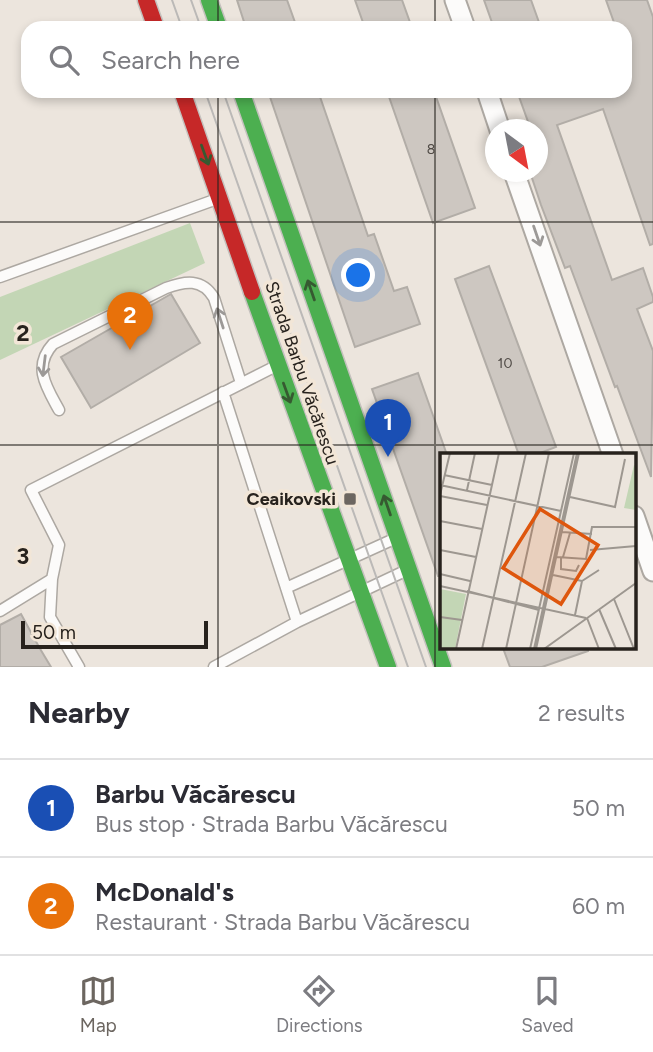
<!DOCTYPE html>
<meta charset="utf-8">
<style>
body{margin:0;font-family:Figtree,sans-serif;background:#f7f7f7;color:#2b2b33}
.compass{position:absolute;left:485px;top:119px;width:63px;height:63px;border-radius:50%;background:#fff;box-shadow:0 4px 10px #0003;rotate:148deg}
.scale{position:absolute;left:21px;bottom:18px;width:187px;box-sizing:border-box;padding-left:7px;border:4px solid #27221d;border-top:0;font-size:19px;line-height:24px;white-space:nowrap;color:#27221d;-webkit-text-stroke:5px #f2e6d7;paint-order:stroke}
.you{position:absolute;left:359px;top:276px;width:24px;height:24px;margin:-18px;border:5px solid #fff;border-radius:50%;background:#1a73e8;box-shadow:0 0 0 10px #1a73e833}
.badge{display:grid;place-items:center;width:46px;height:46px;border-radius:50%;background:#6c6660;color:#fff;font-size:23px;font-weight:700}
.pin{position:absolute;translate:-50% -58px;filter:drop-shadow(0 2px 4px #0008)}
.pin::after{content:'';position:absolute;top:37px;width:24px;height:21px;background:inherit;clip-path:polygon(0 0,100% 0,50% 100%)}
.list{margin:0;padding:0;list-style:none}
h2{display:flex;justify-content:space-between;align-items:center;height:91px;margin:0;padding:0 28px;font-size:30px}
h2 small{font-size:23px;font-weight:400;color:#7c7c81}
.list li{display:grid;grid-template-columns:46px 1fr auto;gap:21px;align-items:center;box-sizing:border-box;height:98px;padding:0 28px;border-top:2px solid #e1e1e2}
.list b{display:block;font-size:26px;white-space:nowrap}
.list p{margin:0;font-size:23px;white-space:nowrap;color:#7c7c81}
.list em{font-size:23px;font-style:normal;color:#7c7c81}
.icon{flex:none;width:38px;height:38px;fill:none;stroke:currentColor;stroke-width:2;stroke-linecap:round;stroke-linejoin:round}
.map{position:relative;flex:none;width:653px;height:667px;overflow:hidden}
.search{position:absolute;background:#fff;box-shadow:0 4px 10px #0003;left:21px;right:21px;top:21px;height:77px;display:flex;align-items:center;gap:18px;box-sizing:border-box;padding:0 24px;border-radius:21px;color:#7c7c81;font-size:26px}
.sheet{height:287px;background:#fff}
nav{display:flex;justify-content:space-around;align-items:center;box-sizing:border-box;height:98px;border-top:2px solid #e1e1e2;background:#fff;font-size:19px;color:#7c7c81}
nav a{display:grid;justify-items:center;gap:4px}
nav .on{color:#6c6660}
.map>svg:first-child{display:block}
.green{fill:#c3d6b5}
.building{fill:#cdc7c1;stroke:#b2ada7;stroke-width:2}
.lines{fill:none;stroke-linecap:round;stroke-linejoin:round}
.lane-casing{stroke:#ada8a2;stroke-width:13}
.street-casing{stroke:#ada8a2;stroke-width:23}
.fast-casing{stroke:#c4c1bd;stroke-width:19}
.jam-casing{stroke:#c4c1bd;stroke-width:19}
.lane{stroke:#fcfbfa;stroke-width:10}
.street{stroke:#fcfbfa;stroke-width:19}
.fast{stroke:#4caf50;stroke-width:16}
.jam{stroke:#c62828;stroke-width:16}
.tram{stroke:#bbb9b7;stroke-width:2}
.oneway{stroke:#365a31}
.oneway2{stroke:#9c9997}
.grid{fill:none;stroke:#27221d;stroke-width:2;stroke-opacity:0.55}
.poi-dot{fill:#6c6660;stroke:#f2e6d7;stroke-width:2.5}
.labels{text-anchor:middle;stroke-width:7;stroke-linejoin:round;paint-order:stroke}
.number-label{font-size:14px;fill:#504b46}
.street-label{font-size:18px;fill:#27221d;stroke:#f2e6d7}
.poi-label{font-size:18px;font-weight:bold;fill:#27221d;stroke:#f2e6d7;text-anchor:end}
.inset-road{fill:none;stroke:#9d9790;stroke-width:2}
.view{fill:#de560d;fill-opacity:0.15;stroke:#de560d;stroke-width:3.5}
.inset-edge{fill:none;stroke:#27221d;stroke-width:3.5}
.grid-label{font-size:23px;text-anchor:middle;font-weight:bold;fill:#27221d;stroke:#f2e6d7;stroke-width:7;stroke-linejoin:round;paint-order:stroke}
</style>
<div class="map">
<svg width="653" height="667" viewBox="0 0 653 667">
<rect width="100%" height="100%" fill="#ece5dd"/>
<!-- green -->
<path class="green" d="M190,223L205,263L0,360V297Z"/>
<!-- building -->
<path class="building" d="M237,0H287L297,28H246Z
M355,0H402L412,28H365Z
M484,0H531L541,28H494Z
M606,0H647L653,17V244L650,245L603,109L557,125L612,280L643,268L653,297V302L637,309L653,351L651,477L617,386L615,387L570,266L565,268L541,205L530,172H537V130H531L517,91H625V28H616Z
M268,91H318L368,236L374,234L394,291L407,287L420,324L355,347Z
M387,91H434L475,208L433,223Z
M489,266L556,447L535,455H519L455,279Z
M171,294L200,343L91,408L61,357Z
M418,373L447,455H441V576H438L372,389Z
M21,614L39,647L51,667H0V625Z
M503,648H588V651L542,667H510Z"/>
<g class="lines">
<defs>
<path id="lane" d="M0,277L217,199
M223,392L297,622
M59,410C47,388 32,367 53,344L166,288C185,281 202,278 214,298L241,383
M286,588L394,539
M0,611L52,579
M79,667L50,617L52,579L59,545L31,490L274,367
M214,667L297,622L405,571"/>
<path id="street" d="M455,0L465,28
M487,91L500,130
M514,172L613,455
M634,516L653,571"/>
<path id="fast" d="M209,0L219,28
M241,91L443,667
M252,292L388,667"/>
<path id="jam" d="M146,0L156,28
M182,91L252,292"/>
</defs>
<!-- lane casing -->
<use href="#lane" class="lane-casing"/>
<!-- street casing -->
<use href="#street" class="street-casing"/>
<!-- fast casing -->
<use href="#fast" class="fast-casing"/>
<!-- jam casing -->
<use href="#jam" class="jam-casing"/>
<!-- lane -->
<use href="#lane" class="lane"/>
<!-- street -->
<use href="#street" class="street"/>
<!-- fast -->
<use href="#fast" class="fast"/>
<!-- jam -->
<use href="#jam" class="jam"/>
<!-- tram -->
<path class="tram" d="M172,0L182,28
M191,0L201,28
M205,91L408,667
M223,91L426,667"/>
</g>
<!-- one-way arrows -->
<defs><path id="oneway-shaft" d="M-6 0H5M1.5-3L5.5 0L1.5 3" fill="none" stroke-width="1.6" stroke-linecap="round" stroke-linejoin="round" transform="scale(1.75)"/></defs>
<g class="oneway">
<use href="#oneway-shaft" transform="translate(205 155) rotate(70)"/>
<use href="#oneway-shaft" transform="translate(311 290) rotate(-109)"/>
<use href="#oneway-shaft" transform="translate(287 393) rotate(70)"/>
<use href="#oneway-shaft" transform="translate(387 505) rotate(-109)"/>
</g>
<g class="oneway2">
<use href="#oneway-shaft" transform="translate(537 236) rotate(71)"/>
<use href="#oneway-shaft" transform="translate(220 318) rotate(-108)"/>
<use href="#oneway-shaft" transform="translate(44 366) rotate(97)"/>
</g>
<!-- grid -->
<path class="grid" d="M218,0V28M435,0V28M218,91V667M435,91V667M0,222H653M0,445H653"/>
<!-- markers -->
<rect class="poi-dot" x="343" y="492" width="14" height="14" rx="3.5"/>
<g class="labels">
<!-- number labels -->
<g class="number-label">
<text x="431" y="154">8</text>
<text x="505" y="368">10</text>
</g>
<!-- street labels -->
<g class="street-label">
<text transform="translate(302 373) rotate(71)" y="6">Strada Barbu Văcărescu</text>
</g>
<!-- poi labels -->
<g class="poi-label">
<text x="336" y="505">Ceaikovski</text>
</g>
</g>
<!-- overview -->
<g transform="translate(440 453)">
<rect width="196" height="196" fill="#ece5dd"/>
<path d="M194,12L196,13V57L184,55ZM0,136L26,141L15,196H0Z" fill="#c3d6b5"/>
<path class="inset-road" d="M4,22L52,32M0,32L121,58M27,37L35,0M0,42L10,0M0,43L47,52M130,44L175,54L185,6M0,68L42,76M122,79L152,81M0,97L36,104M150,97L196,93M117,104L146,106L152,74H196M121,104V116L136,118L139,112M123,104L130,80M0,121L30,128M113,122L142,128M0,133L146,165M27,138L99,157M174,146L194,196M159,156L176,196M135,162L142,128L159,117M0,164L22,167M147,165L159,196M16,196L59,0M42,196L86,0M66,196L109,0M90,196L134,0M94,196L137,0M96,196L139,0M104,196L196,130"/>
<path class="view" d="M100,56L158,92L121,151L63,115Z"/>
<rect width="196" height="196" class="inset-edge"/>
</g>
<g class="grid-label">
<text x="23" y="341">2</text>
<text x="23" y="564">3</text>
</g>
</svg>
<svg class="compass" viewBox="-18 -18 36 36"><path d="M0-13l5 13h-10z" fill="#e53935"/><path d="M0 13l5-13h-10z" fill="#7c7c81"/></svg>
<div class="scale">50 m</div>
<div class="you"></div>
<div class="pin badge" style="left:388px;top:457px;background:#1a4fb4">1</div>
<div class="pin badge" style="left:130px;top:350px;background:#e8710a">2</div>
<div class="search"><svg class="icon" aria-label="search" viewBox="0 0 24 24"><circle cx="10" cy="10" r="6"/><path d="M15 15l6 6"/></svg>Search here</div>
</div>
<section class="sheet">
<h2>Nearby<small>2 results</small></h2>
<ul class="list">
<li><span class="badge" style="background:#1a4fb4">1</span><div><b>Barbu Văcărescu</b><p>Bus stop · Strada Barbu Văcărescu</p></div><em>50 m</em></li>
<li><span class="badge" style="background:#e8710a">2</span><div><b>McDonald's</b><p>Restaurant · Strada Barbu Văcărescu</p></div><em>60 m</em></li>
</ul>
</section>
<nav>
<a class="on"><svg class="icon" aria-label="map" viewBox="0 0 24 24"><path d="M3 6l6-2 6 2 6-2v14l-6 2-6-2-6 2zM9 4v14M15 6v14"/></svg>Map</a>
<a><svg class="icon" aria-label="directions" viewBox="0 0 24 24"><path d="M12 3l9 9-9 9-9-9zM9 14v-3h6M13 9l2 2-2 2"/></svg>Directions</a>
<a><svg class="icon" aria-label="saved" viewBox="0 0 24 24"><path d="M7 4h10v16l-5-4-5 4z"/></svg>Saved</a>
</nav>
